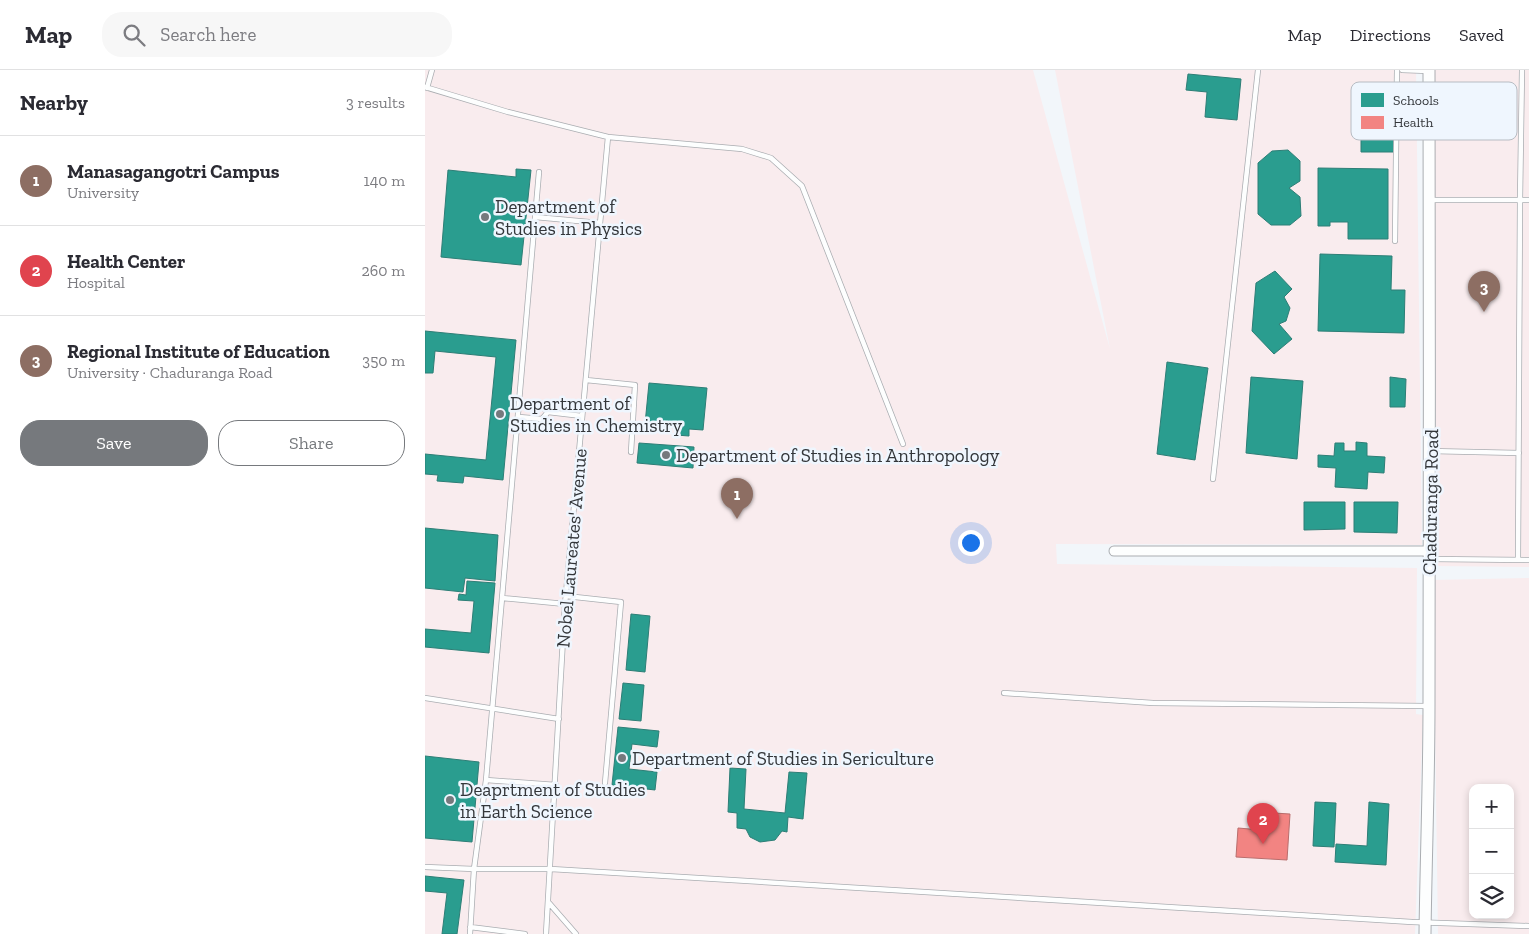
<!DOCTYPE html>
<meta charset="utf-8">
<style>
body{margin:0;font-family:"Zilla Slab",serif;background:#f7f7f7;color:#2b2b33}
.controls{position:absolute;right:15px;bottom:15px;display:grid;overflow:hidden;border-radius:10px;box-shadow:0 2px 8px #0003}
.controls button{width:45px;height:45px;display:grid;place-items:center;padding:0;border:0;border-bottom:1px solid #e1e1e2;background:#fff;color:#2b2b33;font:25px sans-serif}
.you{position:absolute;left:545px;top:472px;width:18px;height:18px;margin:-12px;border:4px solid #fff;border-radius:50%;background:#1a73e8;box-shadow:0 0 0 8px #1a73e833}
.badge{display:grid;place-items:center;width:32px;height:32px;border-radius:50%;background:#76797d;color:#fff;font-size:16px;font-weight:700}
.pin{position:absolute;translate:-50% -41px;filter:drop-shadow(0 1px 2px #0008)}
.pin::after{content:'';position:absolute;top:26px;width:18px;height:15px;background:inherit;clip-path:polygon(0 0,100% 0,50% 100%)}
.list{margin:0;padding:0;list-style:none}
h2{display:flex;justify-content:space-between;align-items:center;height:65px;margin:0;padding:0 20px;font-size:21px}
h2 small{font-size:16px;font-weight:400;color:#7c7c81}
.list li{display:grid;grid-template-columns:32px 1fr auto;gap:15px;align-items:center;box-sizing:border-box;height:90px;padding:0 20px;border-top:1px solid #e1e1e2}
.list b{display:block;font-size:19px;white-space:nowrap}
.list p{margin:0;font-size:16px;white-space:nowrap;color:#7c7c81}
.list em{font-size:16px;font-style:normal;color:#7c7c81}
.actions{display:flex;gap:10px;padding:15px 20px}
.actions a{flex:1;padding:11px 0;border:1px solid #76797d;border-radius:20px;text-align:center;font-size:18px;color:#76797d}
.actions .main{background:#76797d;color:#fff}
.icon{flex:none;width:28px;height:28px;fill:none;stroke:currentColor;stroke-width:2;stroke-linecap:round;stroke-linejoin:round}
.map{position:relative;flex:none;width:1104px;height:864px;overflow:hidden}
header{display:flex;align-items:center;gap:30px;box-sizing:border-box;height:70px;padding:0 25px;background:#fff;border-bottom:1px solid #e1e1e2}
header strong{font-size:24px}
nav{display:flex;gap:28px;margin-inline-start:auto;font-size:18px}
.search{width:350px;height:45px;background:#f7f7f7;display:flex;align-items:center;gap:12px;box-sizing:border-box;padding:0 18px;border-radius:20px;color:#7c7c81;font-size:19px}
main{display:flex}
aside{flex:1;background:#fff}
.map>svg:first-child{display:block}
.education{fill:#f9ecee;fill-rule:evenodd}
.schools{fill:#2a9d8f;stroke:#2d7e76}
.health{fill:#f28482;stroke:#b96d6c}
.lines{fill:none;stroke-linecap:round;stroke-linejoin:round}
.service-casing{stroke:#aaadb1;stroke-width:6}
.minor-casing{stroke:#aaadb1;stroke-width:11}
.tertiary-casing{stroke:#aaadb1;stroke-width:13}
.service{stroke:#fdfefe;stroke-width:4.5}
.minor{stroke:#fdfefe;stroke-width:9}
.tertiary{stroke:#fdfefe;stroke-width:11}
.poi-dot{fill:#76797d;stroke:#eff6fe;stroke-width:2}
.labels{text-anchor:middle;stroke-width:5;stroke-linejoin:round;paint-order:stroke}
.poi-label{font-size:19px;fill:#33363a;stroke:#eff6fe;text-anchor:start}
.street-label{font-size:19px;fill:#33363a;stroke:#eff6fe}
.key{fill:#eff6fe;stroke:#b7bcc3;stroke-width:1}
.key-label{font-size:14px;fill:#33363a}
</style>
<header>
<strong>Map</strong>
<div class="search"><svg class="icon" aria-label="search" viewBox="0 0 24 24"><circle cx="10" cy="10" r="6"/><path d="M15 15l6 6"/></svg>Search here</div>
<nav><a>Map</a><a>Directions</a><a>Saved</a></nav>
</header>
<main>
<aside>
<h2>Nearby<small>3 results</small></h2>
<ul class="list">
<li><span class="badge" style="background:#8d6e63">1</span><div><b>Manasagangotri Campus</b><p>University</p></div><em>140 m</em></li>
<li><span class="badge" style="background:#e0444e">2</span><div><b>Health Center</b><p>Hospital</p></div><em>260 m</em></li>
<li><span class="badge" style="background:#8d6e63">3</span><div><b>Regional Institute of Education</b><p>University · Chaduranga Road</p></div><em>350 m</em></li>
</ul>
<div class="actions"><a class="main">Save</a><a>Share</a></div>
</aside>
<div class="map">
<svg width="1104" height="864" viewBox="0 0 1104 864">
<rect width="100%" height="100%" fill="#f2f6fa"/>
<!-- education -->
<path class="education" d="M0,0H608L685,279L630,0H991L997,475L631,474L632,494L992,498L991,644L998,645L990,864H0Z
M1008,0H1104V497L1012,496Z
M1104,508V864H1013L1008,510ZM1048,718H1085V845H1048Z"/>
<!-- schools -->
<path class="schools" d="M763,4L816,9L812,50L780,47L782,22L761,20Z
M936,19H969V39H960V58H969V82H936V58H942V40H936Z
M863,80L875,91V111L864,118L875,127L876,146L865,155H846L833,144V93L847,81Z
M893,98L963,99V169H923V152H905V156H893Z
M91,99L106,100L96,195L16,187L23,100L91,107Z
M895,184L967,186L966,220H980L979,263L893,261Z
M850,201L867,219L859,227L865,238L861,251L854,254L867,269L849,284L827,261L831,213Z
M0,261L91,270L78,410L39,406L38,413L12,411L13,405L0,404V384L61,390L71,287L10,281L8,303H0Z
M742,292L783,298L770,390L732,384Z
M826,307L878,311L872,389L821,383Z
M965,307L981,309L980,337H965Z
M224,313L282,318L278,360L264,359V366L251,365V358L220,354Z
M931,372L942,373V386L960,387L959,403L943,402L942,419L910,417L911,398L893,397V385L909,386L910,373H919V381H931Z
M214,373L269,377L268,398L212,393Z
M879,432H920V459L879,460Z
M929,432H973L972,463L929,462Z
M0,458L73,465L70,511L40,508L38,522L0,518Z
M42,511L70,513L64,583L0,577V559L46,563L49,531L33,530L34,524L41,525Z
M206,544L225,546L220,602L201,600Z
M198,613L219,615L216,651L194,649Z
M193,657L234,661L232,677L207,674L204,699L232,702L230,720L187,715Z
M0,686L54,692L47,772L0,768Z
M305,698L321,699L319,739L360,743L364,702L382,703L378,749L363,747L362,762L357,761L350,770L335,772L325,767L321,759L312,758V743L303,742Z
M890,732L911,733L909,777L888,776Z
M944,732L964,734L961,795L910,792L911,774L942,776Z
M0,806L39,810L32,864H17L22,823L0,821Z"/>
<!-- health -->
<path class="health" d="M849,743L865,744L862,790L811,787L813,758L848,761Z"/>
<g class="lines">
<defs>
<path id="service" d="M977,0L1003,1
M0,17L83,42L183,67L317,79L346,88L377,116L478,374
M2,18L7,0
M1005,130H1104
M110,147L175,153
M970,171L972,0
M161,310L210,315L206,382
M95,334L117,337L123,342
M94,347L117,349L123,342L157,346
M1005,381L1094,383
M788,409L833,0
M1005,489L1104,490
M1093,490L1095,130L1097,0
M141,526L196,532L180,713
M77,528L140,534
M579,623L728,633L1002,636
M0,628L134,649
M61,710L131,715
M0,797L49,799H126L987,852L1104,856
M124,833L151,864
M45,857L100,864
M45,864L49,799L61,710L77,528L114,102
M121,864L140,534L183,67"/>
<path id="minor" d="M689,481H1004"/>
<path id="tertiary" d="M1000,864C1001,787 1004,711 1004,634C1005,423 1004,211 1004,0"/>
</defs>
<!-- service casing -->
<use href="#service" class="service-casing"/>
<!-- minor casing -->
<use href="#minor" class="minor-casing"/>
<!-- tertiary casing -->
<use href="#tertiary" class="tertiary-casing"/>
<!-- service -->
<use href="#service" class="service"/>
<!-- minor -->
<use href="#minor" class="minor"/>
<!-- tertiary -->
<use href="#tertiary" class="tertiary"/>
</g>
<!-- markers -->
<g class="poi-dot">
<circle cx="60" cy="147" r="5"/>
<circle cx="75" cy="344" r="5"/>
<circle cx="241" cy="385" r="5"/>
<circle cx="197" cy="688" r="5"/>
<circle cx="25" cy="730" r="5"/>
</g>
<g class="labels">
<!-- poi labels -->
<g class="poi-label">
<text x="70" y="143">Department of<tspan x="70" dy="22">Studies in Physics</tspan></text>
<text x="85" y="340">Department of<tspan x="85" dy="22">Studies in Chemistry</tspan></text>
<text x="251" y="392">Department of Studies in Anthropology</text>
<text x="207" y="695">Department of Studies in Sericulture</text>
<text x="35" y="726">Deaprtment of Studies<tspan x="35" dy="22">in Earth Science</tspan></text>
</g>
<!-- street labels -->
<g class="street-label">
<text transform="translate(1005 432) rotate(-89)" y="7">Chaduranga Road</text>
<text transform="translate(146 478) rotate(-85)" y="7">Nobel Laureates' Avenue</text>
</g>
</g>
<!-- legend -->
<rect x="926" y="12" width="166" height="58" rx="8" class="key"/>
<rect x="936" y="23" width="23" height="14" fill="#2a9d8f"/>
<rect x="936" y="46" width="23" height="13" fill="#f28482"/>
<g class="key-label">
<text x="968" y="35">Schools</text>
<text x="968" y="57">Health</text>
</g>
</svg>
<div class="controls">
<button>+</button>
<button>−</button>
<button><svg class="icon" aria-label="layers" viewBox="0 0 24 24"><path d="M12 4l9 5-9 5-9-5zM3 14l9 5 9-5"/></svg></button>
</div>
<div class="you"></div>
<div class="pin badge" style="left:312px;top:449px;background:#8d6e63">1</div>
<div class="pin badge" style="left:838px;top:774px;background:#e0444e">2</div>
<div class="pin badge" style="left:1059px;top:242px;background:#8d6e63">3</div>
</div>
</main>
